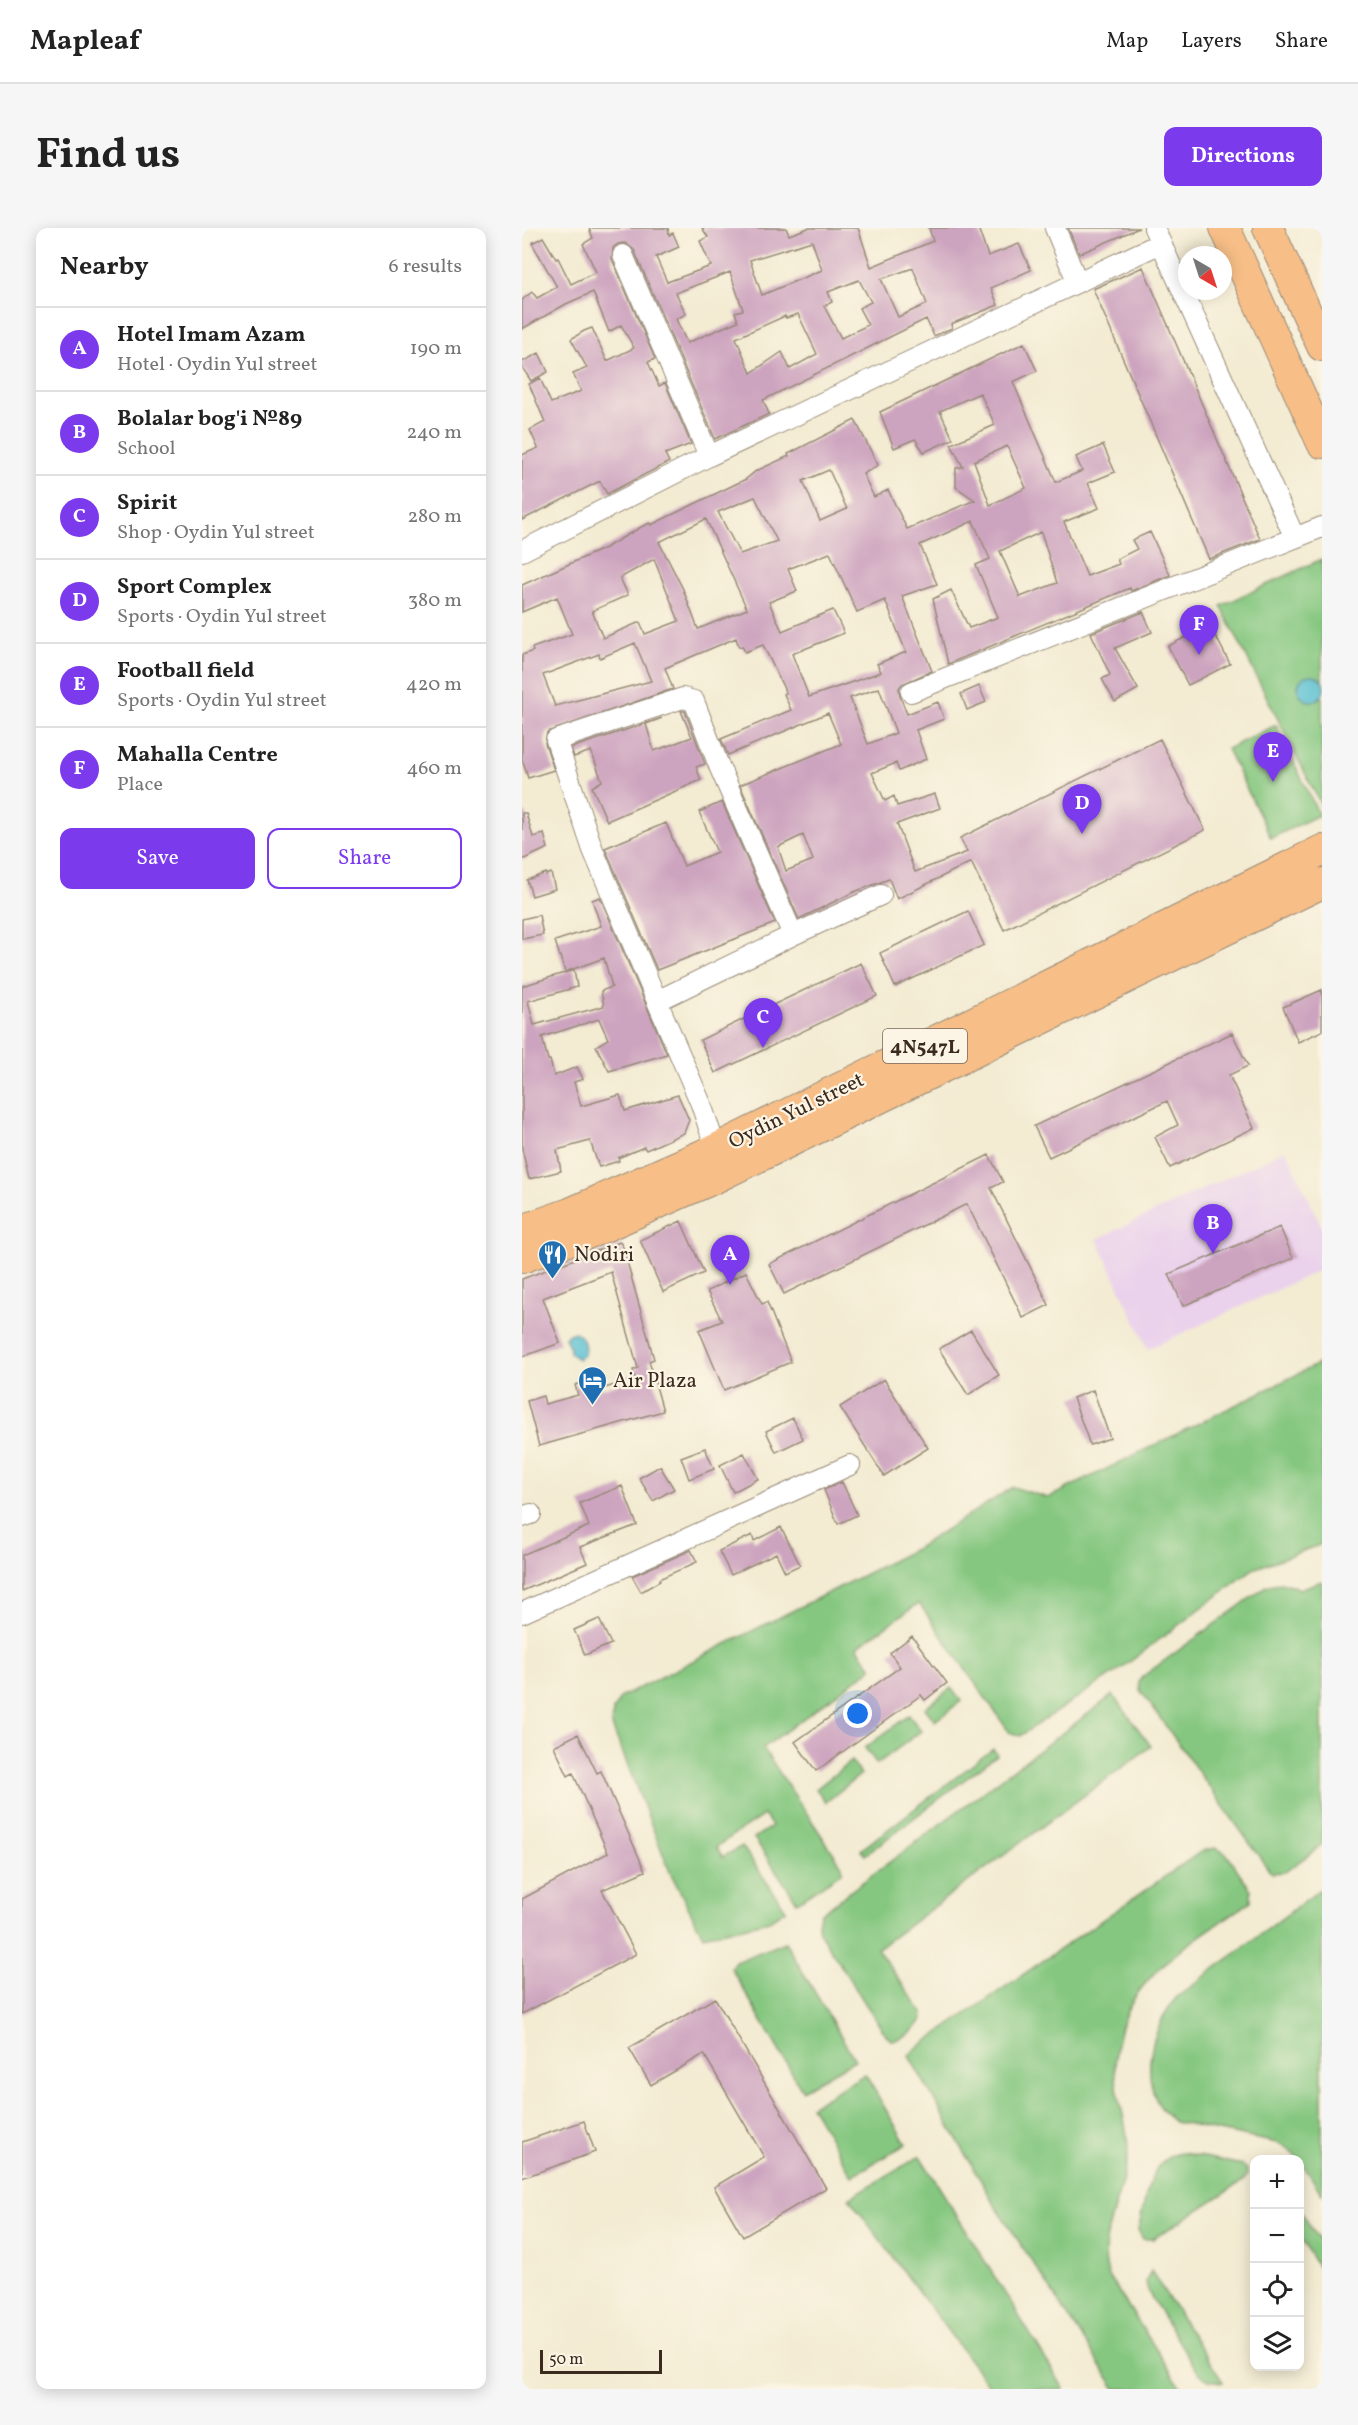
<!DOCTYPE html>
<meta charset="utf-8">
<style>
body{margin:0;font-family:Vollkorn,serif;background:#f6f6f6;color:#222}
.controls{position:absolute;right:18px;bottom:18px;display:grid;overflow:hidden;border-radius:12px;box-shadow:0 3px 15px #0003}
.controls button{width:54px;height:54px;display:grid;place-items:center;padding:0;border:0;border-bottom:2px solid #e0e0e0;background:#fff;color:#222;font:30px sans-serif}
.compass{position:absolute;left:656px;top:18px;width:54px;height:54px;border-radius:50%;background:#fff;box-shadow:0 3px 15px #0003;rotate:141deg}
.scale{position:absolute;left:18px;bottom:15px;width:122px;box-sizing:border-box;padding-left:6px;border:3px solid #3b2a1e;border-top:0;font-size:16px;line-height:21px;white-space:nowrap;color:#3b2a1e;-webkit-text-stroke:4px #fcf5e5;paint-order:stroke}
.you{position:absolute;left:336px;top:1486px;width:21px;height:21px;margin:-15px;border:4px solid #fff;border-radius:50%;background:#1a73e8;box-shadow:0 0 0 9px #1a73e833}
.badge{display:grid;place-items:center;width:39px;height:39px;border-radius:50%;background:#7c3aed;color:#fff;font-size:20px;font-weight:700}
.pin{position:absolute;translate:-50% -50px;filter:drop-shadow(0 2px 3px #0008)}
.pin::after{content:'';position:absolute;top:32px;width:21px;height:18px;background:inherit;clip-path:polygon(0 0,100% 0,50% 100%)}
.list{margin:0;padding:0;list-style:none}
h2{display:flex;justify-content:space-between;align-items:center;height:78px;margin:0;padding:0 24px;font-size:26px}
h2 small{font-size:20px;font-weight:400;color:#767676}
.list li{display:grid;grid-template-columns:39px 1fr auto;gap:18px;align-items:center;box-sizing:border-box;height:84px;padding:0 24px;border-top:2px solid #e0e0e0}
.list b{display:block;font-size:22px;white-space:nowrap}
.list p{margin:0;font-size:20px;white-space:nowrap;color:#767676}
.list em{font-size:20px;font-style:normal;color:#767676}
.actions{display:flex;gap:12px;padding:18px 24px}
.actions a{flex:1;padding:14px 0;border:2px solid #7c3aed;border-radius:12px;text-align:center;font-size:21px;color:#7c3aed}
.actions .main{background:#7c3aed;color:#fff}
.icon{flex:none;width:33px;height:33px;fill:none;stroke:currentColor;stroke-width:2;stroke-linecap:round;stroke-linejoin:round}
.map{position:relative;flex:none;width:800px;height:2161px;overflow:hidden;border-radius:12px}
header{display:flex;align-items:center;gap:36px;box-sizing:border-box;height:84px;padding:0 30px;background:#fff;border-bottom:2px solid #e0e0e0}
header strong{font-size:28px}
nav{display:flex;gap:33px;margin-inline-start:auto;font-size:21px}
.intro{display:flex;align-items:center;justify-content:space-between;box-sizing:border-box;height:144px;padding:0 36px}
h1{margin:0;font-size:42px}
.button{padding:15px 27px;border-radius:12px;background:#7c3aed;color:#fff;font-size:21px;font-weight:700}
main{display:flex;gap:36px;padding:0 36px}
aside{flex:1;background:#fff;border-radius:12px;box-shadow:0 3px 15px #0003}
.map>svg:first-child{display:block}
.built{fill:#ead1ec}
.green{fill:#85c780;stroke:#60784f;stroke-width:1.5}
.water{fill:#57c0d3;stroke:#497578;stroke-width:1.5}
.building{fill:#cda4bf;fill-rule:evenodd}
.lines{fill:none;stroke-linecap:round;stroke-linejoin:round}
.street-casing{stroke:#978a78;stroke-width:22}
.primary-casing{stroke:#978a78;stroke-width:32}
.street{stroke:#fff;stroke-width:20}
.primary{stroke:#f7be87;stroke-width:30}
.labels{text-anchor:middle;stroke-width:4.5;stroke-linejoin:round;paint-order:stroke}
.shield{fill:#fcf5e5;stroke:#75675a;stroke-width:1.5}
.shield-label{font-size:20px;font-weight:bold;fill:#3b2a1e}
.street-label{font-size:21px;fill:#3b2a1e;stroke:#fcf5e5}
.poi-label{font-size:21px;fill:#3b2a1e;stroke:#fcf5e5;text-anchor:start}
</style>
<header>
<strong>Mapleaf</strong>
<nav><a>Map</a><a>Layers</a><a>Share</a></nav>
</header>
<div class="intro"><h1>Find us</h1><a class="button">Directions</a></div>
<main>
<aside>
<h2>Nearby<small>6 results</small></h2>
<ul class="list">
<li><span class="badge">A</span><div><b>Hotel Imam Azam</b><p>Hotel · Oydin Yul street</p></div><em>190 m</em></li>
<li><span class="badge">B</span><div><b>Bolalar bog'i №89</b><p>School</p></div><em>240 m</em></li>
<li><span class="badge">C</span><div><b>Spirit</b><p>Shop · Oydin Yul street</p></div><em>280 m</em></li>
<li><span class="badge">D</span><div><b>Sport Complex</b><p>Sports · Oydin Yul street</p></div><em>380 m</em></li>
<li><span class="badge">E</span><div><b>Football field</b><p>Sports · Oydin Yul street</p></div><em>420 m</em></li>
<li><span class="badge">F</span><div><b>Mahalla Centre</b><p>Place</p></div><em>460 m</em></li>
</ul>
<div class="actions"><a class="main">Save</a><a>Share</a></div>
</aside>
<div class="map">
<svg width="800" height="2161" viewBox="0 0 800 2161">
<rect width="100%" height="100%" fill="#fcf5e5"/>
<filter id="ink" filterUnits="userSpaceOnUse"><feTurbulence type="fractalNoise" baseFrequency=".0167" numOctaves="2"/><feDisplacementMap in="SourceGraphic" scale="12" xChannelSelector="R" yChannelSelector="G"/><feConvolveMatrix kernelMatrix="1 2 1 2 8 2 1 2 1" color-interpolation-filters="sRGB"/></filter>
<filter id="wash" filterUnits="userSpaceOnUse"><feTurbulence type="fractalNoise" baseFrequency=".008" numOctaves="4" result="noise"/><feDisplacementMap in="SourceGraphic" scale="24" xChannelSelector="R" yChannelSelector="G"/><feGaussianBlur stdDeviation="1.35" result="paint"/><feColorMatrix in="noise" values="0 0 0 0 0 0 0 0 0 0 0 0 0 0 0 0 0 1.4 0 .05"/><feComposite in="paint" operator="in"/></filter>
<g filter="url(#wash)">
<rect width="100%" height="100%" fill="#f3ebd2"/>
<!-- built -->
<path class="built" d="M764,922L800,1000V1041L626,1121L575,1011Z"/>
<!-- green -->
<path class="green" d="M800,331V579L699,378Z
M754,497L797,587L749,610L705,521Z
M800,1134V1316L731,1341L597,1442L498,1508L487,1504L397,1375L335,1419L350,1440L241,1520L320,1638V1644L275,1674L232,1610L250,1598L242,1587L194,1619L201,1629L220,1618L264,1682L247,1693L181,1708L148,1644L90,1498L91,1482L99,1469L395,1320L491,1259L526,1270Z
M800,1353V1617L763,1644L749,1645L618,1462L617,1454L620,1449L745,1358C757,1353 767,1355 777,1361Z
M429,1460L439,1473L413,1493L403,1480Z
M591,1467L629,1518L355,1721L401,1785C402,1797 381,1813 369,1812L363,1806L297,1704L296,1695L298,1686Z
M387,1487L399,1503L355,1536L343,1520Z
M471,1521L475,1527L343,1627L339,1622Z
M329,1533L339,1546L304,1574L294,1561Z
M693,1620L704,1625L729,1662V1673C664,1719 584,1758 594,1851C597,1879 609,1905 605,1933C600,1968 571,2019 589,2052L660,2161H594L473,1977L387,1828L392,1822L680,1623Z
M800,1660V1966C787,1948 777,1923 755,1915L653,1894C613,1864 626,1804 654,1770Z
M263,1714L333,1832L280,1862L209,1740L213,1734Z
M343,1846L384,1916L330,1948L289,1878Z
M662,1925L720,1937L725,1941V1948L721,1953L631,2011H621L616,2002C624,1974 625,1927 662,1925Z
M398,1928L542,2161H469L327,1970Z
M778,1982L800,2017V2046L778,2010Z
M629,2043L701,2154L686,2152L676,2144L626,2064L624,2053Z"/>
<!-- water -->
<path class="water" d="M776 460a13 13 0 1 1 26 0a13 13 0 1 1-26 0Z
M53,1104C62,1111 64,1116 62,1126L56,1131L48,1125V1120L43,1110L47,1106Z"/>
<g id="blocks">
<!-- building -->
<path class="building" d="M67,0H146L147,7L151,5L157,19L134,29L145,54L189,38L178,13L186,9L180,0H264L267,7L286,0H336L349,39L411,13L407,0H456L466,28L497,16L509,42L469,60L476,77L429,96L430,100L412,108L404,91L241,172L247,186L193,211L112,22L103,15L96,16L91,20L90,31L133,131L126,134L137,158L143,155L169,216L143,226L147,234L85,266L78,253L0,292V227L16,220L8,202L23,194L7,156L18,150L29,175L59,163L51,146L65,140L49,111L62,103L70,100L85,133L112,120L99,97L87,104L71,64L44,76L0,101V72L10,64L15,70L35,59L10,15L21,9L34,31L36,30L49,56L74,44L61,16L71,10ZM290,13L300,42L240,67L228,32ZM391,40L405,76L376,89L359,51ZM208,44L221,82L213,84L216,93L165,115L154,91L164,86L154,65ZM337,52L349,74L337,80L346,97L319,110L302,78L310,74L306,64ZM276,86L295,126L268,141L260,124L229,145L214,110L263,88L264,90Z
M546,0H617L557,26Z
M621,39L738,311L687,331L571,61Z
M502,115L515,143L491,154L534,254L560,243L554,229L581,217L593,244L566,255L577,280L542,294L565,348L597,336L595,331L615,321L610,312L628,304L648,347L609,363L608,360L426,436L411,371L429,362L447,400L476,389L454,337L468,331L451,293L398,317L415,356L380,368L410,443L380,456L377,460L378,468L385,486L416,474L422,491L394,502L404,531L377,543L374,535L350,545L363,573L372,568L375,578L413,566L418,580L375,596L393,644L445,624L438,610L638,511L683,602L482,702L449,634L375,671L367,651L332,664L277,691L218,557L319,516L306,485L206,527L199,511L269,482L262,466L264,465L241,417L223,424L220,418L217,419L214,410L143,440L151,461L25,504L23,515L32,542L6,550L0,531V427L11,423L10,420L50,406L35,369L0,384V357L83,320L119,299L128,295L129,297L224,251L234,243L267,228L266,226L333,192L356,237L341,246L352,269L366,262L385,301L453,272L434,259V240L441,239L429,216L473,197L458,165L418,183L431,211L402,224L393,211L372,220L358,184ZM485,218L504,260L468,277L452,233ZM307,242L325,281L298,293L281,253ZM233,269L255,313L218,326L196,284ZM184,291L225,381L176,401L161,361L137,314ZM519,304L535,355L498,369L478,323ZM308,325L335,384L363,372L384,424L355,436L359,444L287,469L270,426L322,405L311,382L260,403L247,374L275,363L266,341ZM132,331L157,393L123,406L118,394L81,410L70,383L106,367L98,350ZM113,415L129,453L33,478L21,447L77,426L78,430ZM357,460L374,505L346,516L328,470ZM281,607L291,632L264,643L256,619Z
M17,125L26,144L9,153L0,139V134Z
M621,384L630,404L593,420L616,461L593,474L580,451L588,447L569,405Z
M688,397L708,436L666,457L646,418Z
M457,458L464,474L445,482L439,466Z
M159,483H163L183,536L174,539L179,552L85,593L70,559L80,553L69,523L52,529L49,520L140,490L124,496L132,523L170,509Z
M200,574L253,695L135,742L83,620L144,595L162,638L195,624L177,584Z
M0,585H4L11,609L22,606L26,620L0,632Z
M24,645V647L29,645L33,661L10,668L5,652Z
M78,669L145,826L87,843L74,818L86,811L77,791L20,809L26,832H28L32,848L55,839L61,851L52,854L59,878L98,867L103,883L156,867L167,892L162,905L124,922L122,919L96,930L97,933L77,939L68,913L35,922L39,943L7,951L0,921V758L52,742L55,759L6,773L12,797L82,778L79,763L90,759L82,730L43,744L33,713L79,698L70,672Z
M446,683L462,717L373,759L358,725Z
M17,687L21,707L0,711V691Z
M339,735L355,768L193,845L178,812Z
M800,762V803L776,814L761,779Z
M710,805L726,838L707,847L732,900L648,940L633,909L656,897L645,873L527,929L512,898Z
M467,927L481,954L469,960L527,1077L501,1090L445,976L262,1066L247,1036Z
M159,993L182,1045L141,1064L118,1012Z
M758,999L771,1030L661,1078L647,1046Z
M98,1014L101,1019L132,1131L127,1133L141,1183L17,1218L5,1173L21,1168L23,1176L56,1167L53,1157L73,1151L76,1162L113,1151L111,1142L116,1140L89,1044L21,1070L38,1115L0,1129V1051Z
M224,1044L240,1076L245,1074L269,1134L202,1162L177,1102L200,1093L185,1063Z
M449,1102L477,1147L446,1167L417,1121Z
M362,1151L406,1220L362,1248L318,1179Z
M571,1162L588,1210L568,1217L551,1170Z
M271,1190L281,1211L254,1224L244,1203Z
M183,1220L192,1241L167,1251L159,1229Z
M222,1225L236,1251L211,1264L198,1237Z
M138,1238L152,1261L131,1273L117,1250Z
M320,1254L335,1287L316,1296L302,1262Z
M100,1258L115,1297L58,1319L65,1335L0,1363V1327L67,1298L58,1275Z
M259,1299L278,1337L263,1344L254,1325L209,1347L197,1323L230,1307L232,1313Z
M169,1322L175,1334L137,1351L138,1353L119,1364L110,1348Z
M77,1391L89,1416L63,1427L52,1402Z
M390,1408L425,1455L403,1472L399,1467L294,1543L273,1514L378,1439L368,1425Z
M56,1506L75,1545L79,1543L123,1643L80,1662L114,1726L0,1786V1671L86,1625L51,1545L46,1548L32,1518Z
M193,1770L304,1960L221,2009L192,1959L242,1929L182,1826L129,1857L107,1820Z
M62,1893L73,1924L0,1950V1914Z"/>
</g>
</g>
<g filter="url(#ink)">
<use href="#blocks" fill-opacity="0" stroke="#978a78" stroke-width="1.5"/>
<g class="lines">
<defs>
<path id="street" d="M533,0L555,53
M632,0L773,310
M101,27L187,228
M0,323L187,228L639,15
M389,464L800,299
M135,773L71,622L34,512L161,470L172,473L197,538L271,707
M194,921L179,876L135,773L271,707L359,667
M0,1289L9,1286
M0,1385L328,1237"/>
<path id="primary" d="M703,0L800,215
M746,0L800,118
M0,1002L48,985L194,921L800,622
M0,1030L73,1003L191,951L800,655"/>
</defs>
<!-- street casing -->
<use href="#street" class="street-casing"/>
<!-- primary casing -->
<use href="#primary" class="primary-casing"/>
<!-- street -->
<use href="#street" class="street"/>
<!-- primary -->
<use href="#primary" class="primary"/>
</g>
</g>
<!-- icons -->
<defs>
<symbol id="restaurant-pin" viewBox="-11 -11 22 30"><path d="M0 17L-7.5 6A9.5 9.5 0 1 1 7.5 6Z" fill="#1f6fb2" stroke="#fcf5e5"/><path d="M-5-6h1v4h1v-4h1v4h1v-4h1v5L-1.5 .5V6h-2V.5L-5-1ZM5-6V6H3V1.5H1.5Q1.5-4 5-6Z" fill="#fff"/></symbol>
<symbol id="hotel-pin" viewBox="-11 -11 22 30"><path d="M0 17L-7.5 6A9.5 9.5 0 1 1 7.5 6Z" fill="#1f6fb2" stroke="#fcf5e5"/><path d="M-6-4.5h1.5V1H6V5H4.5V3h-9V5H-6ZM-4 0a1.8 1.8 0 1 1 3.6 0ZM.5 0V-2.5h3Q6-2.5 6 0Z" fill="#fff"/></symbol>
</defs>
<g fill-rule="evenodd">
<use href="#restaurant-pin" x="14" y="1010" width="33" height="45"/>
<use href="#hotel-pin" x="54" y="1136" width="33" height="45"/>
</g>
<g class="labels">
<!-- shield labels -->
<rect class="shield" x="361" y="801" width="84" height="34" rx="4.5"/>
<g class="shield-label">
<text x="403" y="825">4N547L</text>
</g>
<!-- street labels -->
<g class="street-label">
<text transform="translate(274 882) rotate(-26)" y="7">Oydin Yul street</text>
</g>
<!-- poi labels -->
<g class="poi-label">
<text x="52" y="1033">Nodiri</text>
<text x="91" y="1159">Air Plaza</text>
</g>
</g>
</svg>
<div class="controls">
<button>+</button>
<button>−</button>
<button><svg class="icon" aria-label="locate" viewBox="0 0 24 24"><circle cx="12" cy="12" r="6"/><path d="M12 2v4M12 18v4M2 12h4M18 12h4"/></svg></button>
<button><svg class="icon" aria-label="layers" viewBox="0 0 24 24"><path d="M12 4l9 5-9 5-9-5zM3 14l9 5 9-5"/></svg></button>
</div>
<svg class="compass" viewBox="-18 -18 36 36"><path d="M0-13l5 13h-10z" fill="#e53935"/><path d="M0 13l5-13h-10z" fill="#767676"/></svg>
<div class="scale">50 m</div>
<div class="you"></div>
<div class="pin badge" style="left:208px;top:1057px">A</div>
<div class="pin badge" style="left:691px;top:1026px">B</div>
<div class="pin badge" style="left:241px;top:820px">C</div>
<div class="pin badge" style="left:560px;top:606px">D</div>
<div class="pin badge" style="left:751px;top:554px">E</div>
<div class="pin badge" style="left:677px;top:427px">F</div>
</div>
</main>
